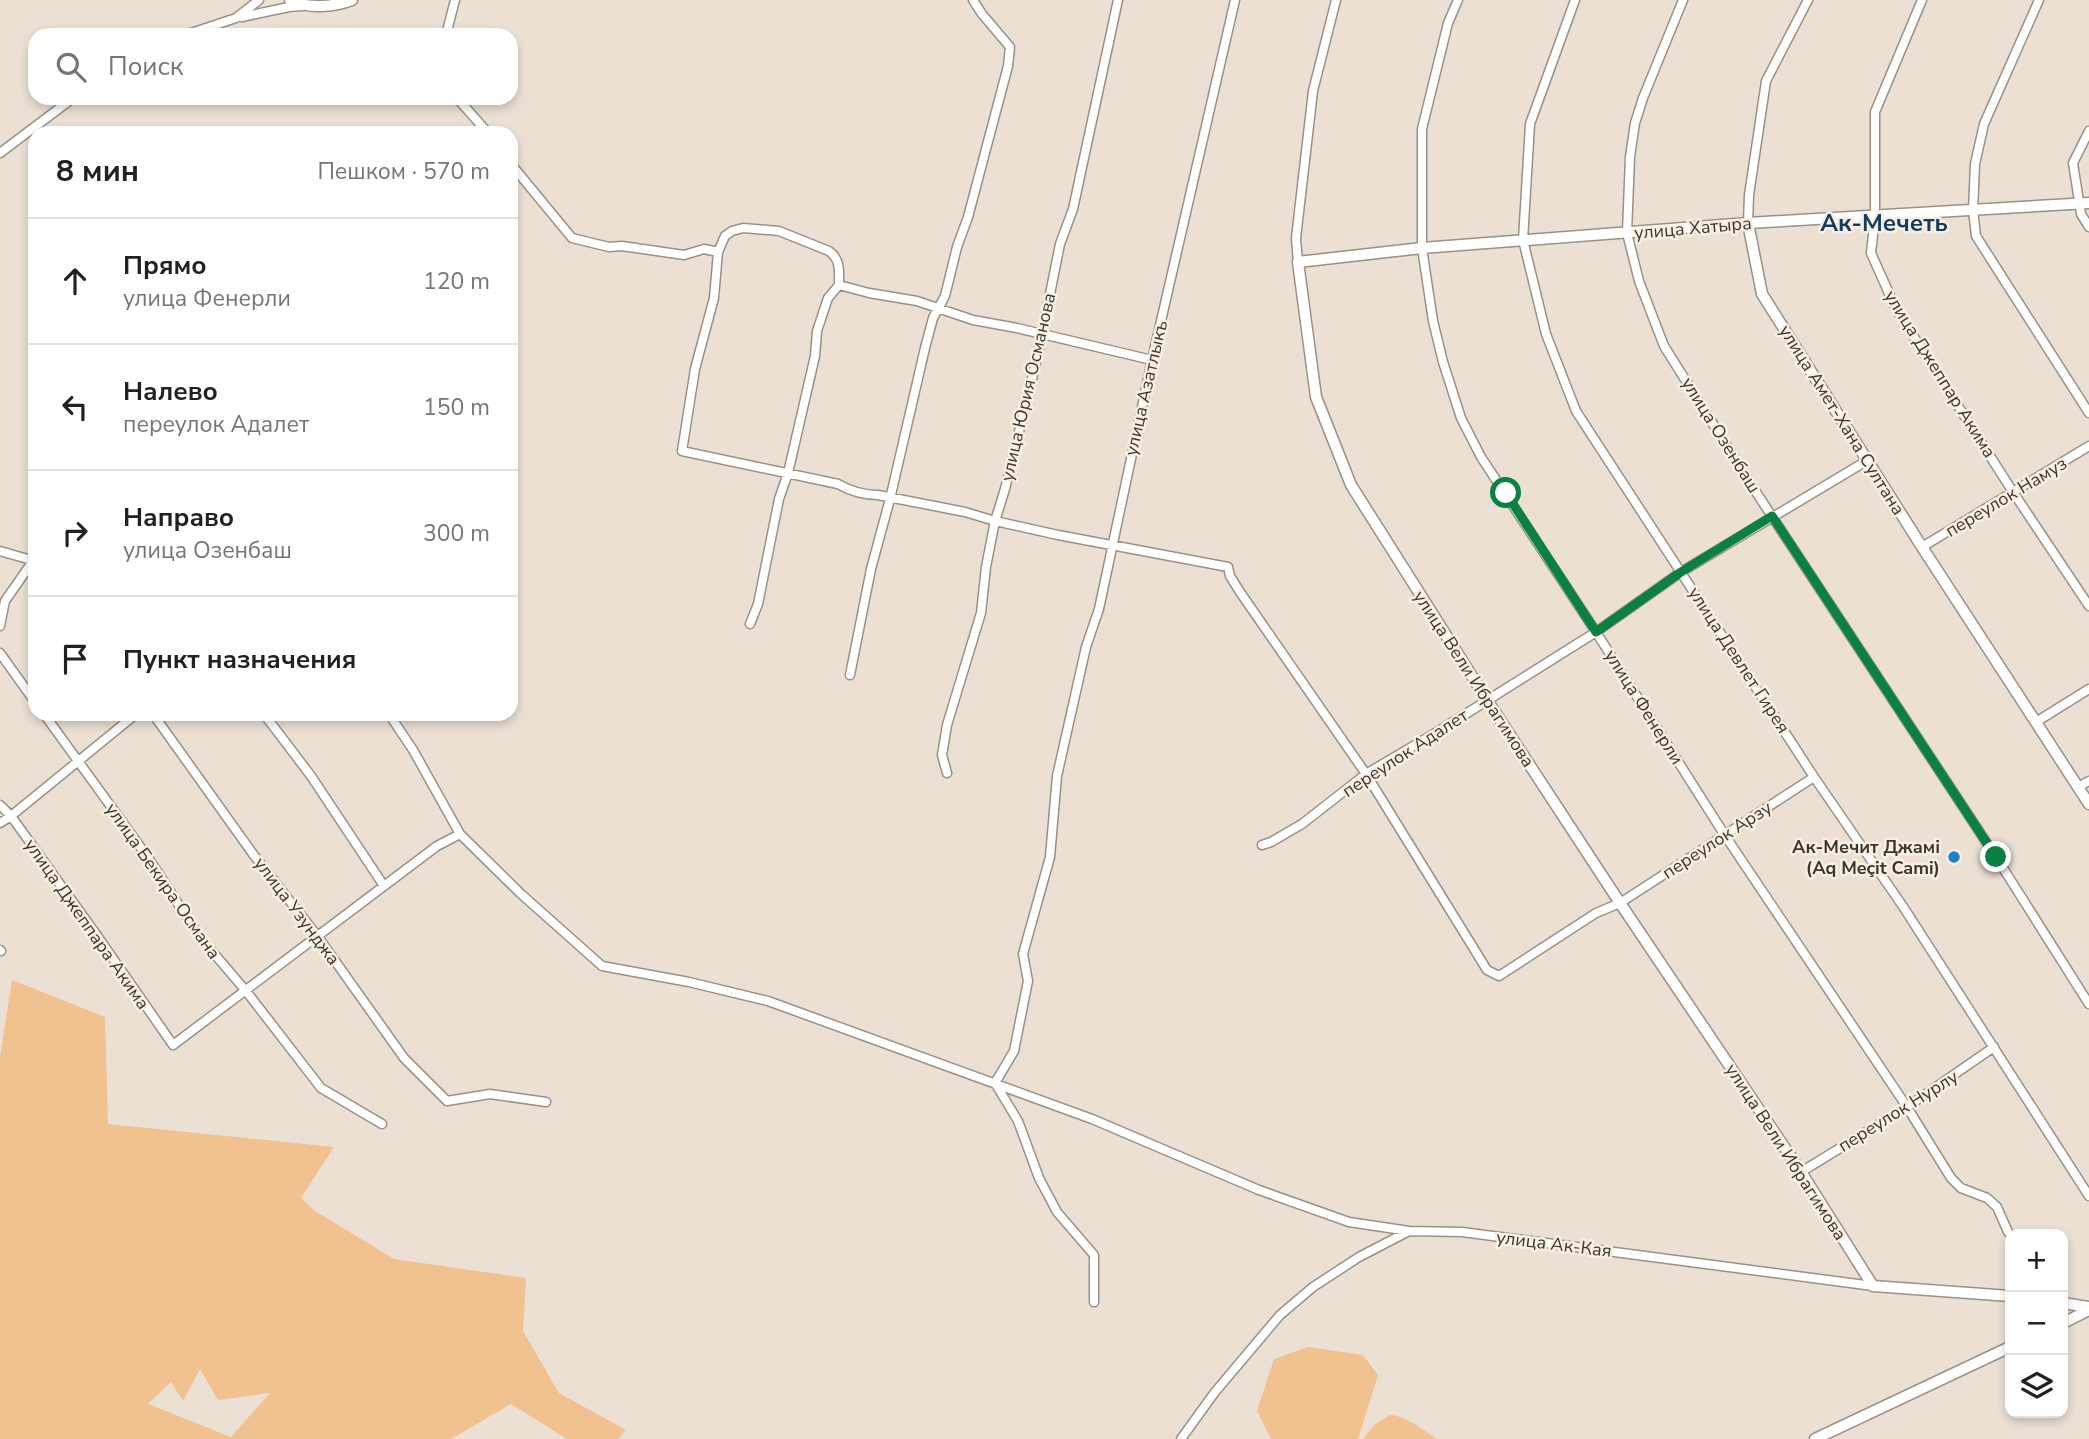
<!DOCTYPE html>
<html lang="ru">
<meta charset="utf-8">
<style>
body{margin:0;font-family:"Nunito Sans",sans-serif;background:#f2f2f2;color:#202124}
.controls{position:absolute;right:21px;bottom:21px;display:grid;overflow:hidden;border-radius:14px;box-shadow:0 4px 10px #0003}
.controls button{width:63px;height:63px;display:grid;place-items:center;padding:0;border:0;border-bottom:2px solid #e0e0e0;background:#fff;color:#202124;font:35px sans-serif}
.stop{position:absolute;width:21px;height:21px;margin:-16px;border:5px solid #0b8043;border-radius:50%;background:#fff}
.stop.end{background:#0b8043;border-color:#fff;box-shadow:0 2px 7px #0008}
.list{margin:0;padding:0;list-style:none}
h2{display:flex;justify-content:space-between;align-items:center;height:91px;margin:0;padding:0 28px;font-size:30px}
h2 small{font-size:23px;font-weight:400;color:#757577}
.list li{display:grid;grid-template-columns:46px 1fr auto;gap:21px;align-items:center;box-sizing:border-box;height:126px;padding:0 28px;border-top:2px solid #e0e0e0}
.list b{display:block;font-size:26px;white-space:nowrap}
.list p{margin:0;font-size:23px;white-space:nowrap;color:#757577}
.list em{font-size:23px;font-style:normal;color:#757577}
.icon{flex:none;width:38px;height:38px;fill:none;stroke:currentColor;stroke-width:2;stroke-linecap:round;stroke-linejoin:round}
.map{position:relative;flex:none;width:2089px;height:1439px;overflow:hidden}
.search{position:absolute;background:#fff;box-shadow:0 4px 10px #0003;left:28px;top:28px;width:490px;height:77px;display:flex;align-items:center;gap:18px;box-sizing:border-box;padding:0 24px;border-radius:21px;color:#757577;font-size:26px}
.panel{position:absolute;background:#fff;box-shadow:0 4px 10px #0003;left:28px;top:126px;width:490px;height:595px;border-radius:21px}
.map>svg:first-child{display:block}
.green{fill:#f1c28f;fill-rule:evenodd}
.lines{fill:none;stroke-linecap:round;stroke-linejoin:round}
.minor-casing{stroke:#9a9085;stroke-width:11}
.tertiary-casing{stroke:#9a9085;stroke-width:13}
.minor{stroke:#fff;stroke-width:8}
.tertiary{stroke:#fff;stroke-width:10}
.route{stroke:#0b8043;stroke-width:9}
.poi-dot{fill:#2281ce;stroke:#f9eee2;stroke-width:2.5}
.labels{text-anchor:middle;stroke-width:5;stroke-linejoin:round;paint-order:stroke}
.street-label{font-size:18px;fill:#3a3631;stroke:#f9eee2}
.poi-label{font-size:18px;font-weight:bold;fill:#3a3631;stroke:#f9eee2;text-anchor:end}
.district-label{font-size:24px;font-weight:bold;fill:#113d62;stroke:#f9eee2}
</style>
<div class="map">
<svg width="2089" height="1439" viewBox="0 0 2089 1439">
<rect width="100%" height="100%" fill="#ece0d5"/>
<!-- green -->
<path class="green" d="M12,980L105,1017L108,1124L334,1147L301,1198L315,1211L394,1259L526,1278L523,1331L559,1393L626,1430L618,1439H567L511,1404L451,1439H0V1057ZM200,1369L218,1400L270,1393L231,1437L148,1404L171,1382L183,1401Z
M1308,1347L1363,1355L1378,1375L1358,1439H1271L1257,1411L1274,1359Z
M1390,1415C1407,1416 1423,1430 1437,1439H1363L1374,1425Z"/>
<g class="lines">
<defs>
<path id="minor" d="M1458,0L1448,23L1422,129V248L1433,321L1443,362L1461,418L1481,457L1596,632L1724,834L1907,1107L1951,1178L1961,1188L1987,1198L1997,1207L2008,1232
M1575,0L1530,124L1523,240L1546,334L1576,411L1814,777L1904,908L2089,1196
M1683,0L1643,98L1635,123L1630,157L1627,233L1639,281L1664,346L1754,489L1996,857L2089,1004
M1922,0L1875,112V217L1871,253L1896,309L2013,492L2089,606
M2039,0L1984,124L1975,164L1973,210L1976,236L2089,413
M242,17L289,7L302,6
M185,35L236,18L259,0
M446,35L455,0
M457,98L488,133
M2089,131L2073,163L2081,214L2089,227
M0,153L73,98
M511,164L572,238L609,247L622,246L684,255L704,249L718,252L714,298L695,369L682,451L838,484C852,492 863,495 878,495L965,512L995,521L1058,535L1228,567L1230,576L1240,592L1366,774L1487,970L1499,976L1596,913L1620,903L1814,777
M1748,223L1749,195L1766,81L1808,0
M718,252L725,236L732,231L743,228L779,231L829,251C841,260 839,271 839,285L869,293L917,301L973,320L1017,328L1152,360
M1298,262L1296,238L1313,91L1336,0
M1922,547L2089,446
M0,551L35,561
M750,624L758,604L779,499L788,473L815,356L817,331L828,298L839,285
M0,626L5,601L35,558
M0,653L35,702
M850,675L871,569L890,499L925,348L933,318L945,296L957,247L968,217L1008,66L1010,47L982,14L973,0
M44,714L149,859L199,936L246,991L321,1088L382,1124
M153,714L253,854L318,937L404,1058L447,1101L490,1094L546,1102
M264,714L311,776L384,886
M389,714L413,750L460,834L520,893L602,966L689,982L768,1001L1092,1119L1259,1190L1349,1222L1409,1231
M2036,722L2089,689
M947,773L942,755L947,725L981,613L986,567L995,521L1005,489L1038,354L1060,244L1073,209L1118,0
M2078,787L2089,781
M0,805L11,816L98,937L173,1045L437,846L460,834
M0,823L11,816L136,714
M1262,845L1271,842L1302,824L1366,774L1437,732L1596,632L1681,572L1868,460
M0,950L1,951
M1801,1172L1907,1107L1994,1047
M1094,1302V1255L1057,1212L1039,1178L1018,1121L995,1083L1014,1051L1028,981L1023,954L1050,857L1057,776L1086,647L1099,609L1152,360L1235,0
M1181,1439L1215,1392L1280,1315L1313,1287L1359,1257L1409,1231L1462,1232L1873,1286"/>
<path id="tertiary" d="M290,0C307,9 334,7 352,0
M1748,223L1762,294L1922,547L2089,804
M2010,1296L1873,1286L1801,1172L1620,903L1487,700L1351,485L1316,397L1298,262L1422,248L1748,223L2089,203
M2063,1303L2089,1307
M2063,1323L2089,1310
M1815,1439L2010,1347"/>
</defs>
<!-- minor casing -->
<use href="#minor" class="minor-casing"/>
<!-- tertiary casing -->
<use href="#tertiary" class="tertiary-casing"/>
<!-- minor -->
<use href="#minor" class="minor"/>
<!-- tertiary -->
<use href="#tertiary" class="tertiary"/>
</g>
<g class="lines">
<!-- route -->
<path class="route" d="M1506,493L1596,632L1681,572L1772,516L1996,857"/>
</g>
<!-- markers -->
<circle class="poi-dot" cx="1954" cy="857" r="7"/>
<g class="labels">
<!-- street labels -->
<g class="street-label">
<text transform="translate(1693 228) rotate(-5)" y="6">улица Хатыра</text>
<text transform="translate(1940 374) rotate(58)" y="6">улица Джеппар Акима</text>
<text transform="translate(1028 387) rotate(-77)" y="6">улица Юрия Османова</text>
<text transform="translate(1146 388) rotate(-77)" y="6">улица Азатлыкъ</text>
<text transform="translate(1842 420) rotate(58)" y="6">улица Амет-Хана Султана</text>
<text transform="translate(1721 435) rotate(58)" y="6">улица Озенбаш</text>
<text transform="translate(2006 497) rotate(-31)" y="6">переулок Намуз</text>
<text transform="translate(1739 660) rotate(57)" y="6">улица Девлет Гирея</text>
<text transform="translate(1474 679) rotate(57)" y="6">улица Вели Ибрагимова</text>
<text transform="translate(1644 707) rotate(58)" y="6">улица Фенерли</text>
<text transform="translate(1405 753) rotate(-33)" y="6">переулок Адалет</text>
<text transform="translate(1717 840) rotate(-33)" y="6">переулок Арзу</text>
<text transform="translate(163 881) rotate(55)" y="6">улица Бекира Османа</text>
<text transform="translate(297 911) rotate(53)" y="6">улица Узунджа</text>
<text transform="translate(87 924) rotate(55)" y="6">улица Джеппара Акима</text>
<text transform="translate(1898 1111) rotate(-32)" y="6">переулок Нурлу</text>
<text transform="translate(1786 1152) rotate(57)" y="6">улица Вели Ибрагимова</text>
<text transform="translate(1554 1244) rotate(7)" y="6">улица Ак-Кая</text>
</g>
<!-- poi labels -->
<g class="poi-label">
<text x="1940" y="853">Ак-Мечит Джамі<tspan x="1940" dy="21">(Aq Meçit Cami)</tspan></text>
</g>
<!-- district labels -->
<g class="district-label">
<text x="1884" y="231">Ак-Мечеть</text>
</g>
</g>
</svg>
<div class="controls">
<button>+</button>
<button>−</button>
<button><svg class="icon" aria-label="layers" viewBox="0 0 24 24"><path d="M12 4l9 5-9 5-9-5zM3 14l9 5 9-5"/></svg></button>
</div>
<div class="stop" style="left:1506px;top:493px"></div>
<div class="stop end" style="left:1996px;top:857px"></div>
<div class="search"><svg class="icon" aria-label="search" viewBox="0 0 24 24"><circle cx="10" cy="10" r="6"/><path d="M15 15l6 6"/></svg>Поиск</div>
<section class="panel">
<h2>8 мин<small>Пешком · 570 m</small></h2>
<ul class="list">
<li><svg class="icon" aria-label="ahead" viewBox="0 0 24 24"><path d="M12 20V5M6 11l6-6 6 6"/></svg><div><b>Прямо</b><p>улица Фенерли</p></div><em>120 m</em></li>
<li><svg class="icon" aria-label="left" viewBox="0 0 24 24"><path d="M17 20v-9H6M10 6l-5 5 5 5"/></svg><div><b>Налево</b><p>переулок Адалет</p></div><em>150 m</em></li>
<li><svg class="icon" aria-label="right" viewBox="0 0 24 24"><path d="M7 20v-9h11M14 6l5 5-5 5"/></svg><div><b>Направо</b><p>улица Озенбаш</p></div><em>300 m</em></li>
<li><svg class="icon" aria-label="arrive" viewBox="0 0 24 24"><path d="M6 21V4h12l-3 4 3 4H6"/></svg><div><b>Пункт назначения</b></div></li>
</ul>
</section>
</div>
